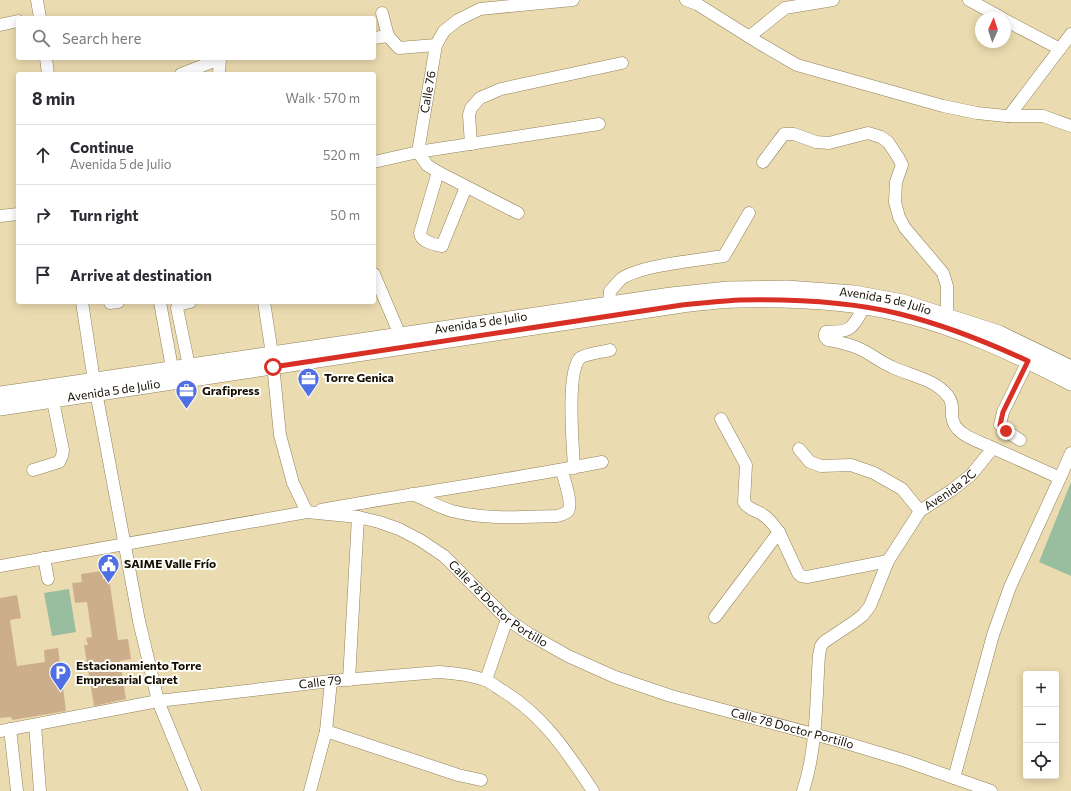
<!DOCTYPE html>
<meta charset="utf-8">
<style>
body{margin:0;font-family:Commissioner,sans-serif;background:#f7f7f7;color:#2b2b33}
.controls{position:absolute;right:12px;bottom:12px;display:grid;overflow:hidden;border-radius:4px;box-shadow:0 2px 10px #0003}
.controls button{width:36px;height:36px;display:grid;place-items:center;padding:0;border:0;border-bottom:1px solid #e1e1e2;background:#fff;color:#2b2b33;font:20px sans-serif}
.compass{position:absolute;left:975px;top:12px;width:36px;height:36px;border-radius:50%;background:#fff;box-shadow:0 2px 10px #0003;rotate:3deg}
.stop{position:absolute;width:12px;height:12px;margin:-9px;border:3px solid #d93025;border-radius:50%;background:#fff}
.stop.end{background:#d93025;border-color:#fff;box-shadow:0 1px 4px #0008}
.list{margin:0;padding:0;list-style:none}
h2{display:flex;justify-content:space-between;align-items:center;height:52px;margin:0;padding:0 16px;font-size:17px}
h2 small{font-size:13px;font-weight:400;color:#7c7c81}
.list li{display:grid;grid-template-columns:26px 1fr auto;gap:12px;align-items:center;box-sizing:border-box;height:60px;padding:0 16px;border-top:1px solid #e1e1e2}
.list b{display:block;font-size:15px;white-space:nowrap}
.list p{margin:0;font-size:13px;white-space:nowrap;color:#7c7c81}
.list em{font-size:13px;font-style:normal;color:#7c7c81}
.icon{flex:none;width:22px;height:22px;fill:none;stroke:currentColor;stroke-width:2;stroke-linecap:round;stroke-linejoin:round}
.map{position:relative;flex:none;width:1071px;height:791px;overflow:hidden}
.search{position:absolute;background:#fff;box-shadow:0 2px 10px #0003;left:16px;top:16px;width:360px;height:44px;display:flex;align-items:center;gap:10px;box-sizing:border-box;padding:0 14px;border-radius:4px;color:#7c7c81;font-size:15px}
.panel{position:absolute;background:#fff;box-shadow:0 2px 10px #0003;left:16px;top:72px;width:360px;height:232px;border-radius:4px}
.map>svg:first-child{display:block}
.green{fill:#99be9f}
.building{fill:#cdae8c}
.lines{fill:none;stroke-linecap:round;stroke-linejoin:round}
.minor-casing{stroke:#91825a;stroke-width:13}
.major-casing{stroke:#91825a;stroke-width:16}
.minor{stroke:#fff;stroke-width:12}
.major{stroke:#fff;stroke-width:15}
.route{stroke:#d93025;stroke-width:5}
.labels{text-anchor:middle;stroke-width:4;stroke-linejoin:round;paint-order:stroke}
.street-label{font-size:12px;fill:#140e02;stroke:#fefdf8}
.poi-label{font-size:12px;font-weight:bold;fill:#140e02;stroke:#fefdf8;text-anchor:start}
</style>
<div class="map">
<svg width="1071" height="791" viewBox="0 0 1071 791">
<rect width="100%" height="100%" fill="#ebdbb0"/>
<!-- green -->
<path class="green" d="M1071,482V576L1039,562Z
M69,589L76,632L52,636L44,593Z"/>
<!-- building -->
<path class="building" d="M102,571L103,579L109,578L118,640L128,639L131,659L120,661L126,699L94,706L84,645H88L86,638L92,637L87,602L75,603L72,583L82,582L81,574Z
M17,595L21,618L10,620L17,666L45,662L44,650L58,648L66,711L12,720L11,717L0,718V598Z"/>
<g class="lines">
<defs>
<g id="minor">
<path d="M37,0L40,18"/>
<path d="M686,0L697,4L759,43L797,65L943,106L977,113L1006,116H1043L1071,126"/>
<path d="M969,0L1002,18"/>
<path d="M382,13L388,36L399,48L436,45"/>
<path d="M1005,20L1060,49"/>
<path d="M0,25L18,21"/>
<path d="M749,37L785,8L833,0"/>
<path d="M374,38L388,36"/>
<path d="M46,58L48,74"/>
<path d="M181,74L220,59"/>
<path d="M219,74L220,58"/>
<path d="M1009,116L1071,34"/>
<path d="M471,144L469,115L471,108L480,98L501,89L622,63"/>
<path id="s1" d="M374,162L418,152L436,45L444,31L458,20L480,9L573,0"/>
<path d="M763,162L784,134H794L816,142L829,143L868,133L881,137L888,142L898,157L902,165L896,182L895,202L899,217L905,228L943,273L947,286V316"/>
<path d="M438,172L420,233C421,242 433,244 441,246H442L466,187"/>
<path d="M518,213L438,172L427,165L418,152L599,124"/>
<path d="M0,216L18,214"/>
<path d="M374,274L400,335"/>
<path d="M82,302L94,381L139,621L158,701L195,791"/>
<path d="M160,302L172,368"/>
<path d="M264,302L272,354L280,435L293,483L307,512"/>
<path d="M110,303L118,302"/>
<path d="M609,305L610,291C614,287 617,283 621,279C640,265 700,260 724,256L749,213"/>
<path d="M189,366L177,308L178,305L190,302"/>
<path d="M721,419L746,465L744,502C748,510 757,510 763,515C770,519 774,526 779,532"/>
<path d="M1020,440L1006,431L1000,425L1003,412L1028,361"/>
<path d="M993,448L1060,478L1071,453"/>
<path d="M799,449L810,462L821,466L851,465L874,473L902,489L920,511"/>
<path d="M574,468C573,446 566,372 580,358C585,354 603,352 610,350"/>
<path d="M33,470L59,462L62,456L63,450L53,401"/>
<path d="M412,494C425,499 438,507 452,511C488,520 520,517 557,516C561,515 565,514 568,511C573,504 564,479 562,471"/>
<path d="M321,510C415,493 509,480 602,462"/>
<path d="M44,558L48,579"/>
<path id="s2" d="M0,566L307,512L358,517L379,522L399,529L420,540L444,556L507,619L529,634L568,656L615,677L671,696L843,742L906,761L991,791"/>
<path d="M715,617L779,532L798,573L801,576L807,577L888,561"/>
<path d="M349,680L358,517"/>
<path d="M486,680L507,619"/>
<path d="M35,725L40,791"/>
<path d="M10,729L17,791"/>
<path id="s3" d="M0,731L158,701L331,681L439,672C454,673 471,675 485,680C491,682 498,688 503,691C544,716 567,752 593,791"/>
<path d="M326,731L458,775L481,780"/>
<path d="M954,778L993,635L1010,587L1060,478"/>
<path d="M310,791L326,731L331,681"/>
<path id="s4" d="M803,791C817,749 816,699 819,655L821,646L824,642L854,622L863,615L870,606L888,561L920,511L952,490L971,475L993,448C979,441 953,435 952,416C952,409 953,402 948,396C935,379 911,376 892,367C880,362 870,353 858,348C849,344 838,342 828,340L825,337V334L826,332C852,332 851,329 864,308"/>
</g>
<g id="major">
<path id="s5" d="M0,394L671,295L728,289L787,288L854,293L903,302L999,333L1071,368"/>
<path id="s6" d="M0,408L682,305C701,303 720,300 740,300C793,299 848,301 900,314C960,328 1016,355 1071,383"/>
</g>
</defs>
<!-- minor casing -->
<use href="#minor" class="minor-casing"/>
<!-- major casing -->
<use href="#major" class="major-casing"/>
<!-- minor -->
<use href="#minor" class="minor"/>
<!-- major -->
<use href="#major" class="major"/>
</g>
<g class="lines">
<!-- route -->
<path class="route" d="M273,367L682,305C701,303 720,301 740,300C793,299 848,301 900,314C944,325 987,342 1028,361L1003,412L1000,425L1006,431"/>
</g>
<!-- icons -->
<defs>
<symbol id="office-pin" viewBox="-11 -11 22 30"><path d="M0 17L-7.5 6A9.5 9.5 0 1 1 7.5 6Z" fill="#516fe4" stroke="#fefdf8"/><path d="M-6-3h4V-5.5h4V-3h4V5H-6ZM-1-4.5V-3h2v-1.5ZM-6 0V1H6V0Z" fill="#fff"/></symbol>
<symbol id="civic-pin" viewBox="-11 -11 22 30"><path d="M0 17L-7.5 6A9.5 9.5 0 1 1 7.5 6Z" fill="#516fe4" stroke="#fefdf8"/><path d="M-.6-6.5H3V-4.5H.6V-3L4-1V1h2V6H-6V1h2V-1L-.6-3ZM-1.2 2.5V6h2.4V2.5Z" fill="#fff"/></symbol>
<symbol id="parking-pin" viewBox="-11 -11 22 30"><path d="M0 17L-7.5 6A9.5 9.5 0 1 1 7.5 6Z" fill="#516fe4" stroke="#fefdf8"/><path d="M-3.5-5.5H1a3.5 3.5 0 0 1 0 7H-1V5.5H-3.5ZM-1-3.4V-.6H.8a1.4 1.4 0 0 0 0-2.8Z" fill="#fff"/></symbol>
</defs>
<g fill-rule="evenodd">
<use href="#office-pin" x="296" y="366" width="25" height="34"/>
<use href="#office-pin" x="174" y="378" width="25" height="34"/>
<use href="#civic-pin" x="96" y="552" width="25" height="34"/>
<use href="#parking-pin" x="48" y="660" width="25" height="34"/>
</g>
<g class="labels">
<!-- street labels -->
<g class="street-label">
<text dy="4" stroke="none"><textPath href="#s1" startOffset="106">Calle 76</textPath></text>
<text dy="4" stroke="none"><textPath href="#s5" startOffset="894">Avenida 5 de Julio</textPath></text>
<text dy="4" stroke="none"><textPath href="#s5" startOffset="486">Avenida 5 de Julio</textPath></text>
<text dy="4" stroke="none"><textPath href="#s6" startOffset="115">Avenida 5 de Julio</textPath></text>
<text dy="4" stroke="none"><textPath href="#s4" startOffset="355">Avenida 2C</textPath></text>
<text dy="4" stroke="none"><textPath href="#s2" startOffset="531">Calle 78 Doctor Portillo</textPath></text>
<text dy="4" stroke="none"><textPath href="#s3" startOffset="324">Calle 79</textPath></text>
<text dy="4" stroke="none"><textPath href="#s2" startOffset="855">Calle 78 Doctor Portillo</textPath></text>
</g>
<!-- poi labels -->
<g class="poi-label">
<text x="324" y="382">Torre Genica</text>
<text x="202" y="395">Grafipress</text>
<text x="124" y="568">SAIME Valle Frío</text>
<text x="76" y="670">Estacionamiento Torre<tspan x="76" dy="14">Empresarial Claret</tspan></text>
</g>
</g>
</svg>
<div class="controls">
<button>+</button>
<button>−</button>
<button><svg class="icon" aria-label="locate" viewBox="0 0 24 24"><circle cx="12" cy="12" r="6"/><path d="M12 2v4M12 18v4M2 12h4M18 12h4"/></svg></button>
</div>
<svg class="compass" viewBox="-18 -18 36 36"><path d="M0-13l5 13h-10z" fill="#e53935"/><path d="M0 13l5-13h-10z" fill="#7c7c81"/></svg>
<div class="stop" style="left:273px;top:367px"></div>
<div class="stop end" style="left:1006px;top:431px"></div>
<div class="search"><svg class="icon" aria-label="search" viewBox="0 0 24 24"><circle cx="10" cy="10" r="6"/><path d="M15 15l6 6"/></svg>Search here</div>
<section class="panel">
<h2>8 min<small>Walk · 570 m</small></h2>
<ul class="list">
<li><svg class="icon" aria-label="ahead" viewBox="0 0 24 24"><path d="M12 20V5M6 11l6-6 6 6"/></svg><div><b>Continue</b><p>Avenida 5 de Julio</p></div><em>520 m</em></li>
<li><svg class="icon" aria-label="right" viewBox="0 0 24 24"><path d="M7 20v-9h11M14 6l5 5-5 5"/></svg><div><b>Turn right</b></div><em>50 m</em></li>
<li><svg class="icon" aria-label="arrive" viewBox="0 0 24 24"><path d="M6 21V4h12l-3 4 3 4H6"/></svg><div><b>Arrive at destination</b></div></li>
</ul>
</section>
</div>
